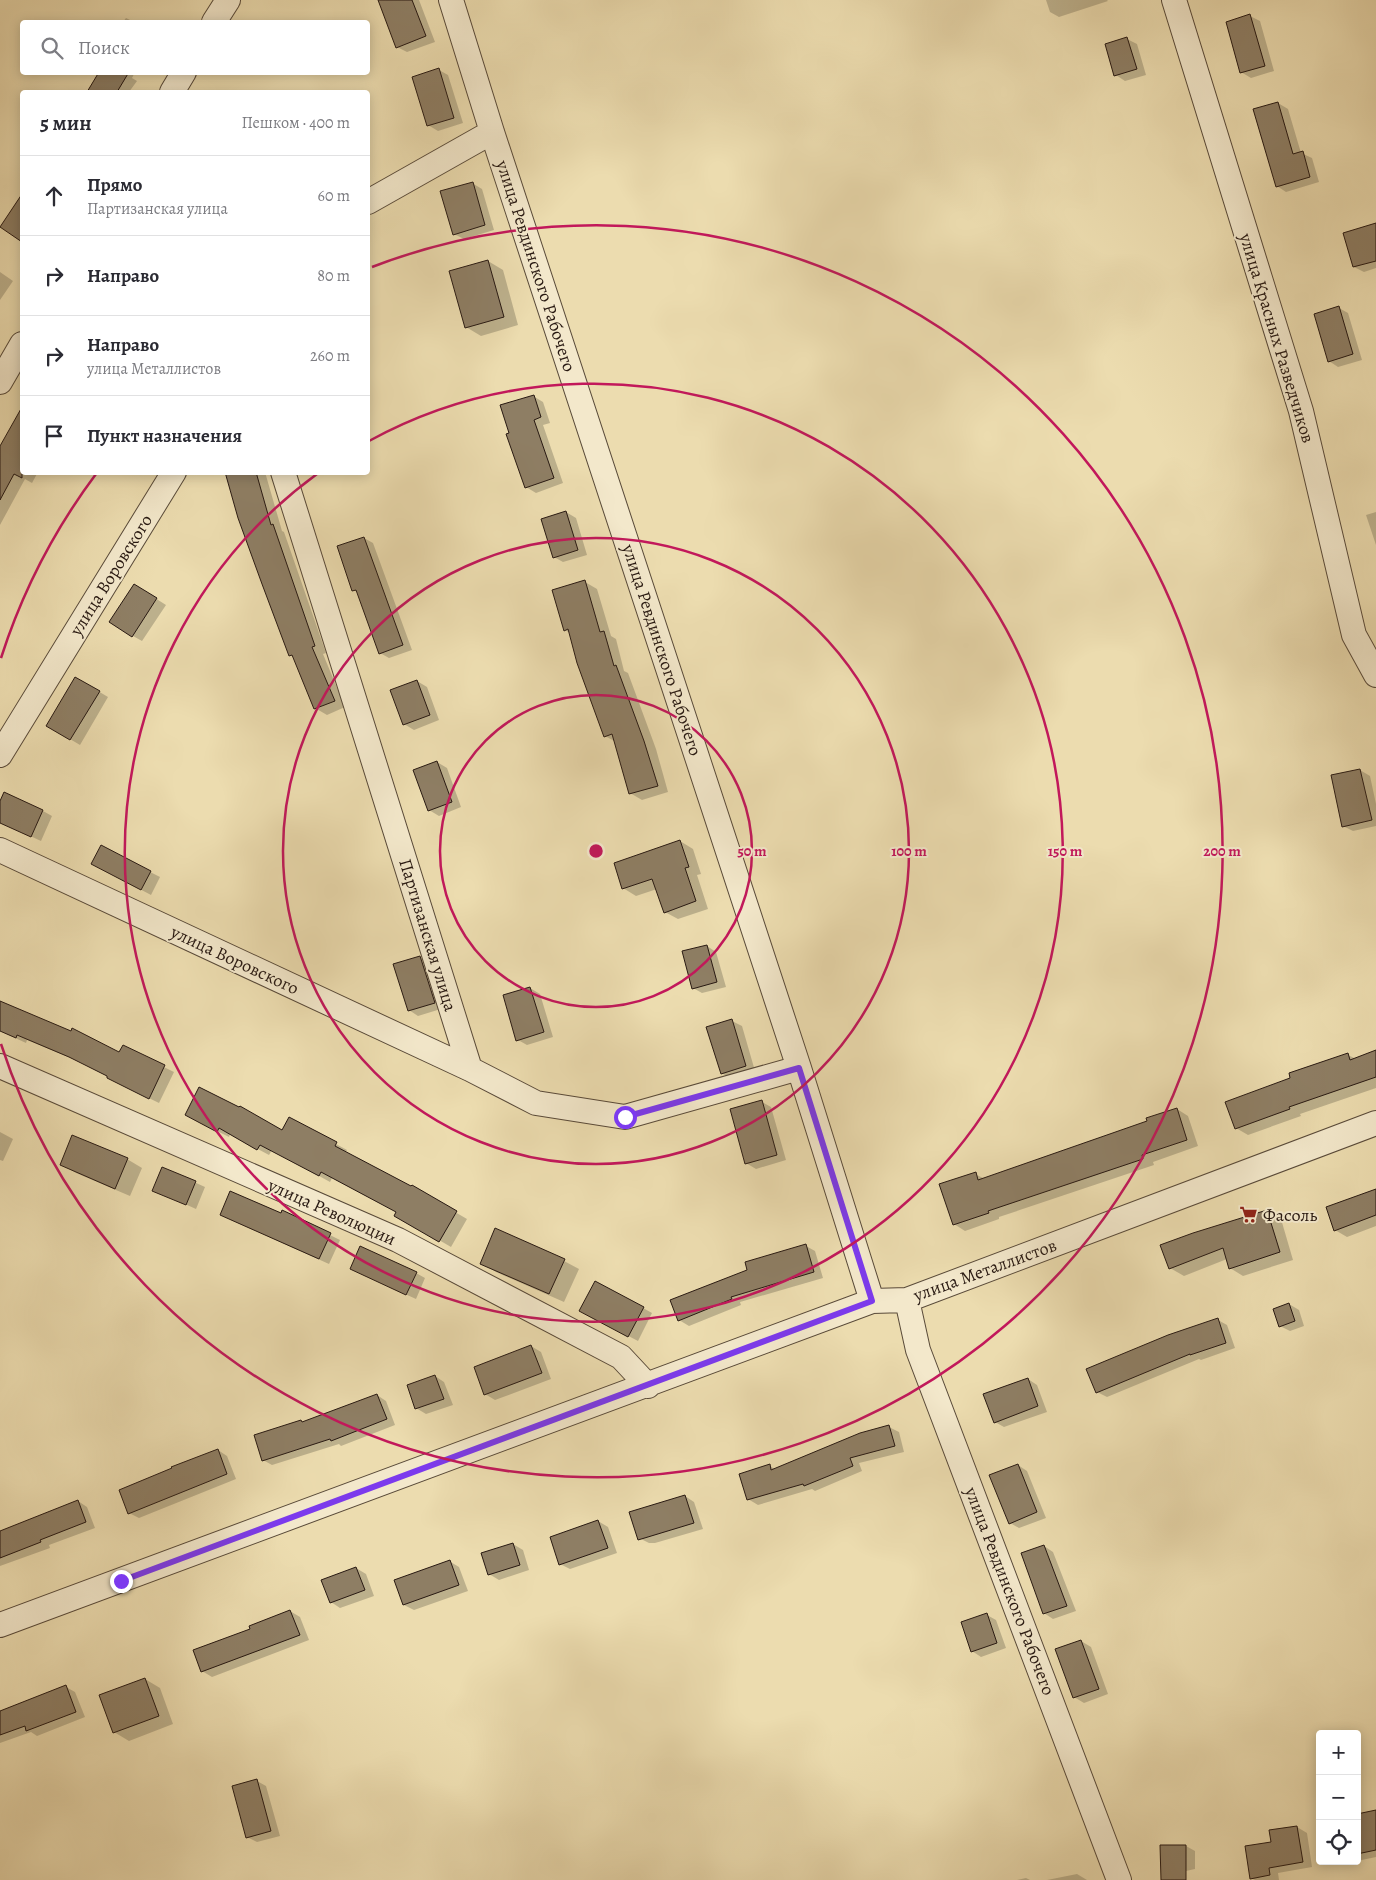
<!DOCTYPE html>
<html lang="ru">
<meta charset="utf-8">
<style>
body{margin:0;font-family:Alegreya,serif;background:#f7f7f7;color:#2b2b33}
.controls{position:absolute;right:15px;bottom:15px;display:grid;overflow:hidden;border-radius:5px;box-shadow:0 2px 12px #0003}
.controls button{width:45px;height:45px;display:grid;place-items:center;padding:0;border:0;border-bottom:1px solid #e1e1e2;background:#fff;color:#2b2b33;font:25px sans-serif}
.stop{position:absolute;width:15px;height:15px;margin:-11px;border:4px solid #7c3aed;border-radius:50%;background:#fff}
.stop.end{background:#7c3aed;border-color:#fff;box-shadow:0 1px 5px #0008}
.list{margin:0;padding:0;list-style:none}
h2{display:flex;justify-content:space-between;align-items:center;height:65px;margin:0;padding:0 20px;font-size:21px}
h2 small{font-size:16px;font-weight:400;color:#7c7c81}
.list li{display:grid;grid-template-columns:32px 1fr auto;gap:15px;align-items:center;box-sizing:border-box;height:80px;padding:0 20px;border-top:1px solid #e1e1e2}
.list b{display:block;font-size:19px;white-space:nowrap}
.list p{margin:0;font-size:16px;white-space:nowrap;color:#7c7c81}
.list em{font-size:16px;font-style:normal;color:#7c7c81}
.icon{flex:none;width:28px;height:28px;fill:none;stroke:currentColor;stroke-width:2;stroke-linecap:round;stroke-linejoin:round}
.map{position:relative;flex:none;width:1376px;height:1880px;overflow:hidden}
.search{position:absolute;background:#fff;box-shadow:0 2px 12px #0003;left:20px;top:20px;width:350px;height:55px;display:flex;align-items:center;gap:12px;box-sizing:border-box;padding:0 18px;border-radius:5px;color:#7c7c81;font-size:19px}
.panel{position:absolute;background:#fff;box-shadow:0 2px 12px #0003;left:20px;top:90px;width:350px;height:385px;border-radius:5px}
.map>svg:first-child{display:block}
.shadow{fill:#0003}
.building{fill:#8e7e64;stroke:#281912}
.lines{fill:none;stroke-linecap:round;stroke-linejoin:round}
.minor-casing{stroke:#594a39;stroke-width:26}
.minor{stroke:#f3e8cb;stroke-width:24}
.route{stroke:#7c3aed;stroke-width:6}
.ring{fill:none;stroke:#c2185b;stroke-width:2.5}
.labels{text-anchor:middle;stroke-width:4;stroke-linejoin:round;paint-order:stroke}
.street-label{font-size:18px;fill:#281912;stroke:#f3e8cb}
.poi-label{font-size:18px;fill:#281912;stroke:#f3e8cb;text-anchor:start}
.centre{fill:#c2185b;stroke:#f3e8cb;stroke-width:2.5}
.ring-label{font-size:15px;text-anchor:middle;font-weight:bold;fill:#c2185b;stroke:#f3e8cb;stroke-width:4;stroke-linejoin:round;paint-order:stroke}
</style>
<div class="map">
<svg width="1376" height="1880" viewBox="0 0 1376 1880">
<rect width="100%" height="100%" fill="#ecdcaf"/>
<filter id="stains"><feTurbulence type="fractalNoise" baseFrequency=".004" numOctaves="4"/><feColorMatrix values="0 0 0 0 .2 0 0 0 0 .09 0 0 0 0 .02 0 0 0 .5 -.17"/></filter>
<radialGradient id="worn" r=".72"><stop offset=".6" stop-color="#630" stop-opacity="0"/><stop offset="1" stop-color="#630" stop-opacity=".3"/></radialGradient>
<!-- shadow -->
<path class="shadow" d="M379,0H419L435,42L407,52L397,47Z
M1046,0H1107L1108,1L1059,17L1050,12Z
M1250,16L1260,21L1274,71L1251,78L1241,72Z
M126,18L134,22H123Z
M1127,39L1137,44L1146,75L1125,81L1116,75Z
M439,70L448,75L463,123L438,131L428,125Z
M101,72H135L132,78L137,81L129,92H88Z
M1278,103L1288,109L1301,153L1312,158L1319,182L1286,192L1277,186Z
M472,183L482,189L494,230L464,239L454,234Z
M22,196V241L2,227Z
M1376,224V268L1364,272L1354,267Z
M488,261L503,270L518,325L481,336L466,327Z
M0,272L13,281L0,300Z
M1339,308L1348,313L1362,360L1338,367L1329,361Z
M533,396L543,402L550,423L543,425L563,483L536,493L526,487Z
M22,410V472H38L32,483L25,479L0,525V448Z
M226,472H265L282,531L284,532L326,653L323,654L345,707L327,715L315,708L295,658L290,655Z
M566,512L576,518L587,555L563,562L554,557Z
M1376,512V545L1366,515Z
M364,538L373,543L412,650L389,658L380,653L359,593L353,590Z
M585,582L597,589L611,636L616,639L624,671L628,673L656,749L668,792L642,800L630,793L616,742L605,736L570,633L565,630Z
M144,591L166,605L142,641L133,636Z
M76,678L108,697L80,745L48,726Z
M417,681L427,687L439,720L414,730L404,724Z
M437,762L447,768L461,807L439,816L429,810Z
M1360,770L1370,776L1376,804V826L1353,831L1343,826Z
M0,804L43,811L52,816L41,841L0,822Z
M680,841L693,849L701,874L697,875L708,909L678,919L665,912L657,889L636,896L623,888Z
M101,847L160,877L151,895L102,869Z
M707,946L716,952L726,987L702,993L693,988Z
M420,957L430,963L444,1008L418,1016L409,1010Z
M530,988L540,994L553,1037L527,1045L518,1040Z
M0,1002L120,1054L123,1047L174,1072L159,1103L118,1083L109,1077L80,1062L27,1040L26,1043L0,1031Z
M732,1021L742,1026L755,1071L731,1079L722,1073Z
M1376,1052V1088L1300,1114L1301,1116L1248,1135L1236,1128L1292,1079L1348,1055L1356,1059Z
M762,1102L771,1107L786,1160L756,1169L746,1163Z
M1177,1109L1188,1116L1198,1146L1153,1162L1154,1165L999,1217V1219L965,1231L954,1224L975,1174L985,1179L1149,1122Z
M197,1121L283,1131L336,1144L347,1150L345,1153L412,1188V1187L467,1219L451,1247L396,1215L397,1212L332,1178L330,1182L272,1150L269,1155L230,1134L229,1137Z
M0,1132L13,1139L3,1161L0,1160Z
M127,1159L142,1168L130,1196L76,1173L61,1164Z
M163,1168L205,1187L196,1209L154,1190Z
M1376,1190V1226L1347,1237L1335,1230Z
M283,1212L340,1240L329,1264L231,1220L281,1214Z
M1267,1212L1281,1219L1293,1260L1243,1276L1230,1268L1227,1259L1184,1276L1170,1268Z
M806,1246L815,1251L823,1278L740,1302L741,1305L689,1326L679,1320L749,1270Z
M564,1261L579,1269L564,1302L496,1272L482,1263Z
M416,1273L425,1278L416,1299L361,1274Z
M1289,1304L1299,1310L1304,1326L1290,1331L1280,1326Z
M643,1308L652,1313L638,1341L590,1316Z
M1218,1320L1227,1325L1235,1348L1201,1360L1199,1359L1107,1397L1097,1392Z
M531,1346L541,1352L551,1379L495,1400L485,1394Z
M435,1376L444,1382L453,1405L426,1414L416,1408Z
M1028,1379L1037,1385L1047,1412L1004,1427L995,1422Z
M377,1395L386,1401L395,1425L341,1446L339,1444L272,1465L263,1460L301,1421L304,1423Z
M889,1427L899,1432L904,1452L859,1463L862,1471L815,1491L812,1489L758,1505L748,1499L770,1466L776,1470Z
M218,1450L227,1456L236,1479L139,1518L129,1513Z
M1018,1465L1027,1471L1046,1518L1019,1528L1010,1523Z
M685,1496L694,1502L703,1529L655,1543H649L639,1538Z
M78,1501L87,1507L95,1528L49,1545L50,1548L0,1566V1532Z
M598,1521L608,1527L617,1553L570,1569L560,1564Z
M513,1544L523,1550L529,1570L499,1580L489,1574Z
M1044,1546L1053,1552L1076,1611L1053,1619L1044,1613Z
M449,1561L459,1567L468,1591L414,1610L404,1605Z
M356,1568L366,1574L374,1596L340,1608L331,1602Z
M290,1611L300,1617L309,1640L212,1677L202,1671L252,1630Z
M987,1615L996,1620L1006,1648L981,1657L972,1651Z
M1081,1641L1091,1647L1108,1694L1084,1703L1074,1697Z
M145,1679L160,1688L173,1724L129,1741L114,1732Z
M66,1687L75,1692L85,1717L37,1736L31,1732L0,1743V1712Z
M257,1781L266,1786L280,1836L257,1842L247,1837Z
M1376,1811V1857L1357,1861V1815Z
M1297,1827L1307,1833L1312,1867L1278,1873L1279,1880H1255L1251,1878L1273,1843Z
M1186,1846L1195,1851V1869L1172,1874Z
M1077,1874L1087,1880H1047Z
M1026,1878L1030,1880H1017Z"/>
<!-- building -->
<path class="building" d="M378,0H412L426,36L396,48Z
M1250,14L1265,66L1240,73L1226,22Z
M1127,37L1137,69L1114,76L1105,44Z
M439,68L454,118L427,126L412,77Z
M99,72H129L117,92H87Z
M1278,102L1293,154L1303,151L1310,177L1276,187L1253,109Z
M473,182L485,225L453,235L440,191Z
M22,194V242L0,227Z
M1376,223V261L1353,267L1343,233Z
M488,260L504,317L465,328L449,271Z
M1339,306L1353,354L1328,362L1314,314Z
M534,395L541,417L534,420L554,478L525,488L506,434L509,433L500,405Z
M22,407V478L14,474L0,500V446Z
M225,472H256L271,525L273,524L315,646L312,647L335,701L314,709L292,655L289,656L262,584L238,518Z
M566,511L578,550L553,558L541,519Z
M364,537L403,645L379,654L356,590L352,591L337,546Z
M585,580L600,632L604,631L614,666L616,665L644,741L658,786L629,794L612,734L604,737L577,663L568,629L564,631L552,590Z
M134,584L157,598L132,637L109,622Z
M75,677L100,691L70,740L46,726Z
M417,680L430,715L403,725L390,690Z
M437,761L452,802L428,811L413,770Z
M1360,769L1372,820L1342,827L1331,775Z
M4,792L43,810L31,837L0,823V801Z
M680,840L689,867L685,868L696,901L664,913L652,879L622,889L614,863Z
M101,845L151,871L141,890L91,864Z
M707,945L717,982L692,989L682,951Z
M420,956L435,1003L408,1011L393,964Z
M530,987L544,1032L516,1041L503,995Z
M0,1001L71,1031L72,1028L119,1052L123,1045L165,1065L149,1099L107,1078V1076L69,1057L17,1035L16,1038L0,1031Z
M732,1019L746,1066L721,1074L706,1027Z
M1376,1050V1077L1289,1107L1290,1109L1235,1129L1225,1102L1290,1078L1289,1073L1348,1053L1350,1060Z
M199,1087L239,1107L240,1106L282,1130L289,1117L337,1142L335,1146L411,1186L412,1185L457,1211L439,1242L394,1216L396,1212L321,1172L319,1176L260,1145L257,1150L219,1128L217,1132L185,1115Z
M762,1100L777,1155L745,1164L730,1109Z
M1177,1108L1187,1140L1142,1155L1143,1159L988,1211L989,1213L953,1225L939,1184L976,1172L978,1180L1147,1121L1146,1118Z
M72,1135L128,1158L115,1189L60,1165Z
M162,1167L196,1181L186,1205L152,1191Z
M1376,1189V1215L1334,1231L1326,1207Z
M230,1191L281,1213L282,1210L331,1233L319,1259L220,1215Z
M1267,1210L1280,1252L1229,1269L1223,1248L1169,1269L1160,1245L1193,1233Z
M495,1228L565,1259L549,1294L480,1264Z
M806,1244L814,1272L731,1297L732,1299L678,1321L670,1300L747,1270L745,1262Z
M360,1246L417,1272L406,1295L350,1269Z
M595,1281L644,1307L628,1337L579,1311Z
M1289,1303L1295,1321L1279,1327L1273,1309Z
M1218,1318L1226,1343L1190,1355V1354L1096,1393L1086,1369L1168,1335Z
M531,1345L542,1373L484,1395L474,1367Z
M435,1375L444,1399L415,1409L407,1385Z
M1028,1378L1038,1406L994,1423L983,1394Z
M377,1394L387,1419L331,1441L330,1439L262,1461L254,1435L301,1420L302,1422Z
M889,1425L895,1446L850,1458L853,1466L804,1486L803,1484L747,1500L739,1474L770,1464L771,1470L860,1433Z
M218,1449L227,1474L128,1514L119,1490L172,1468L171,1467Z
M1018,1464L1037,1512L1009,1524L989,1475Z
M685,1495L694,1523L638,1540L629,1512Z
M78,1500L86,1522L40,1540L41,1542L0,1558V1531Z
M598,1520L608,1548L559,1565L550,1537Z
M513,1543L520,1565L488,1575L481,1553Z
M1044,1545L1067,1606L1043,1614L1021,1553Z
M450,1560L459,1585L403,1605L394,1580Z
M356,1567L365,1590L330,1603L321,1580Z
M290,1610L300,1635L201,1672L193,1650L250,1629L249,1626Z
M987,1613L997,1643L971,1652L961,1622Z
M1081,1640L1099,1689L1073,1698L1055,1649Z
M145,1678L159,1716L113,1733L99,1695Z
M66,1685L76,1712L26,1731L25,1726L0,1735V1711Z
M257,1779L271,1831L246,1838L232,1786Z
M1376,1810V1850L1357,1854V1814Z
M1297,1826L1303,1862L1269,1868L1270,1875L1250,1879L1245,1846L1271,1842L1269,1830Z
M1160,1845H1186V1880H1161Z"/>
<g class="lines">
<defs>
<path id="minor" d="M451,0L492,132L799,1068L872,1301
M1174,0L1301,411L1354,635L1376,675
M214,22L228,0
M172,92L184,72
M368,202L492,132
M0,382L22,344
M283,472L470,1069L536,1103L625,1117L799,1068
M0,755L174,472
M0,850L470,1069
M0,1066L398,1240L621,1357L648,1386
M907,1300L918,1350L1119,1880
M0,1625L872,1301L907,1300L1376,1123"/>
</defs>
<!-- minor casing -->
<use href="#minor" class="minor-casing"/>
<!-- minor -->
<use href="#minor" class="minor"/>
</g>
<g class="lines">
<!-- route -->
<path class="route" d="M121,1581L872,1301L799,1068L625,1117"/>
</g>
<!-- distance rings -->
<g class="ring">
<circle cx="596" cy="851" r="156"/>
<circle cx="596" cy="851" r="313"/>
<path d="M369 441A469 469 0 1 1 317 474"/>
<path d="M1 658A626 626 0 0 1 96 474M372 267A626 626 0 1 1 1 1044"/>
</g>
<!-- icons -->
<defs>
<symbol id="supermarket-bare" viewBox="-9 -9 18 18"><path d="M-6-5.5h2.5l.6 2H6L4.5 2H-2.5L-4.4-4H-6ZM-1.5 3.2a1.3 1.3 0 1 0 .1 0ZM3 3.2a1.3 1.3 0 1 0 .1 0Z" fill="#8f2418" stroke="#f3e8cb" stroke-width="2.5" paint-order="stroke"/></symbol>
</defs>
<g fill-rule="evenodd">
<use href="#supermarket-bare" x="1236" y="1202" width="25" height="25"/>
</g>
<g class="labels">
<!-- street labels -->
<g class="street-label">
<text transform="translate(536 266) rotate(72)" y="6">улица Ревдинского Рабочего</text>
<text transform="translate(1277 338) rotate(73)" y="6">улица Красных Разведчиков</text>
<text transform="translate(111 575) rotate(-58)" y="6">улица Воровского</text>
<text transform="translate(662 650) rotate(72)" y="6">улица Ревдинского Рабочего</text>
<text transform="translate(428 935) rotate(73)" y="6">Партизанская улица</text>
<text transform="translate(235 960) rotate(25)" y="6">улица Воровского</text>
<text transform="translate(332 1212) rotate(24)" y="6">улица Революции</text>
<text transform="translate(985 1270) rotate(-20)" y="6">улица Металлистов</text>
<text transform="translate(1010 1591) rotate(69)" y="6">улица Ревдинского Рабочего</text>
</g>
<!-- poi labels -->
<g class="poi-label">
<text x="1263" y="1221">Фасоль</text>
</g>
</g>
<circle cx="596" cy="851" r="8" class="centre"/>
<g class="ring-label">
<text x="752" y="856">50 m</text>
<text x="909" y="856">100 m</text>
<text x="1065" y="856">150 m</text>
<text x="1222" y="856">200 m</text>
</g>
<rect width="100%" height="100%" filter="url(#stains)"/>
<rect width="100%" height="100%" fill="url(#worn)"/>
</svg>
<div class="controls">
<button>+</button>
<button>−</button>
<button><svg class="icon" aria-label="locate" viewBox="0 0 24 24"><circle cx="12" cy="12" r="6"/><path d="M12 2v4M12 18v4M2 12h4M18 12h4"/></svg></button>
</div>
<div class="stop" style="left:625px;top:1117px"></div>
<div class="stop end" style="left:121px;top:1581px"></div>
<div class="search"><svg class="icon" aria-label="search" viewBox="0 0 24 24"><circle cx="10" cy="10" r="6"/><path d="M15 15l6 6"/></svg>Поиск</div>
<section class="panel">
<h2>5 мин<small>Пешком · 400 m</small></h2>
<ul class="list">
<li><svg class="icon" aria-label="ahead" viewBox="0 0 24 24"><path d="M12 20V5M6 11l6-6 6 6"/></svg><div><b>Прямо</b><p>Партизанская улица</p></div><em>60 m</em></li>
<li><svg class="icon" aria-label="right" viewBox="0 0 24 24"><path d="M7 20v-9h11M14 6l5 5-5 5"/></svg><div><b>Направо</b></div><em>80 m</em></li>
<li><svg class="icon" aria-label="right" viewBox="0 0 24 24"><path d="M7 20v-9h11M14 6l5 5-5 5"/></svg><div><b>Направо</b><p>улица Металлистов</p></div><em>260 m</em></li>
<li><svg class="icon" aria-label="arrive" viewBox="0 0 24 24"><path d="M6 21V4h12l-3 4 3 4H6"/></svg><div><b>Пункт назначения</b></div></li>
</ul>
</section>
</div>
